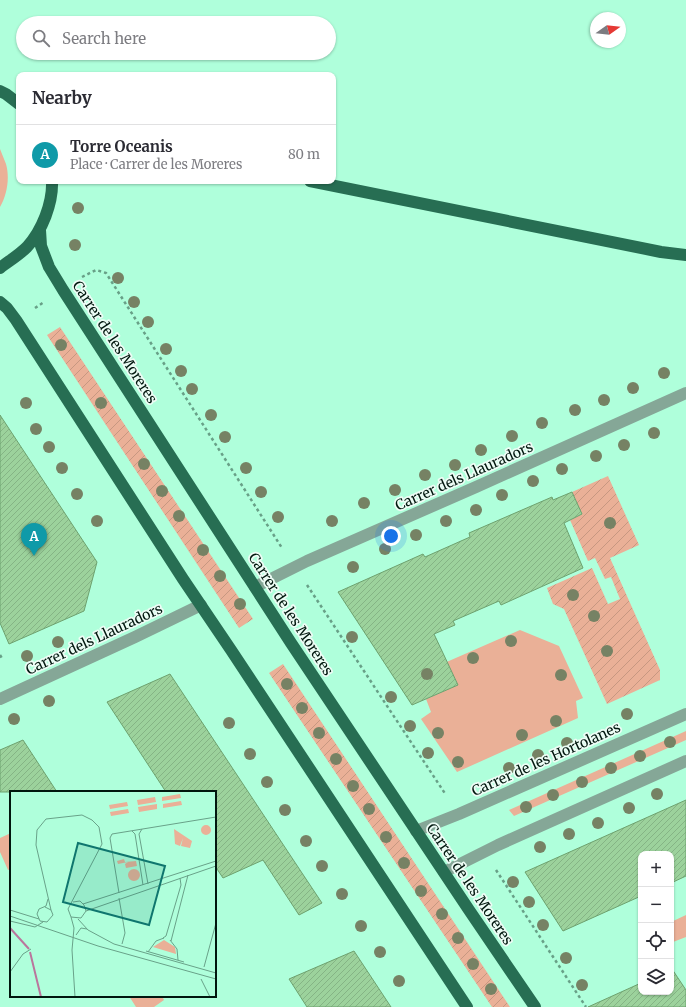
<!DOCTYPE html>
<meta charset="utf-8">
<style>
body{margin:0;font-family:Merriweather,serif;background:#f2f2f3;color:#2b2b33}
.controls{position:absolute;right:12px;bottom:12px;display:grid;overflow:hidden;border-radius:8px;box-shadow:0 1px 3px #0004}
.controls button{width:36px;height:36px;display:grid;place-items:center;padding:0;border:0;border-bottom:1px solid #e1e1e2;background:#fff;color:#2b2b33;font:20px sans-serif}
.compass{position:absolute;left:590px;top:12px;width:36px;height:36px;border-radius:50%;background:#fff;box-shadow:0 1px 3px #0004;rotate:75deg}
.you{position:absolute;left:391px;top:536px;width:14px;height:14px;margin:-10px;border:3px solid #fff;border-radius:50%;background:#1a73e8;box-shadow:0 0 0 6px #1a73e833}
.badge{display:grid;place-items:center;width:26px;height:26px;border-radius:50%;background:#a62a7c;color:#fff;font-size:13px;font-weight:700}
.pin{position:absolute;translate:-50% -33px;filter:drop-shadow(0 1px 2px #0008)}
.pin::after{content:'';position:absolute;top:21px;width:14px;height:12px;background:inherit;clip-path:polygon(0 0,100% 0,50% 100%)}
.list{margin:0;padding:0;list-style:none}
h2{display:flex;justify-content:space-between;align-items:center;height:52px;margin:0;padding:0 16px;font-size:17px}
h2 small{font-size:13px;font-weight:400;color:#7c7c81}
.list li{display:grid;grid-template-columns:26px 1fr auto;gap:12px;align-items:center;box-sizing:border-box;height:60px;padding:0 16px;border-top:1px solid #e1e1e2}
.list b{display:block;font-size:15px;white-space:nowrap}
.list p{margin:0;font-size:13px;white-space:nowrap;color:#7c7c81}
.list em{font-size:13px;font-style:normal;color:#7c7c81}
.icon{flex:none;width:22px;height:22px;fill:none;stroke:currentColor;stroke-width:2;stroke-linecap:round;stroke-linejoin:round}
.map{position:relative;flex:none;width:686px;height:1007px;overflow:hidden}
.search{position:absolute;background:#fff;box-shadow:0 1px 3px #0004;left:16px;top:16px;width:320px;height:44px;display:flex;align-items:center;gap:10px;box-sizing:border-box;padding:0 14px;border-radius:22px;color:#7c7c81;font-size:15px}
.panel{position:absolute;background:#fff;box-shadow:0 1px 3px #0004;left:16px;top:72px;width:320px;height:112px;border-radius:8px}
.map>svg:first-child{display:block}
.green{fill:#eab097}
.garden{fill:url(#garden-furrows)}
.building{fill:url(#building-hatch);stroke:#6da16e}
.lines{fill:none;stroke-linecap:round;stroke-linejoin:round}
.path{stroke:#68a087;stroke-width:2.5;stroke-dasharray:3 3;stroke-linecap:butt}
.minor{stroke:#85a797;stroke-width:12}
.major{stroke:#276e53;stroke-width:12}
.tree{fill:#768264}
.labels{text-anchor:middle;stroke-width:3.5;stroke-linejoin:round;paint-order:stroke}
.street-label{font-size:14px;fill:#01170e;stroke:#edfcf5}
.inset-river{fill:none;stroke:#ba769d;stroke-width:2}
.inset-road{fill:none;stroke:#69a289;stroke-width:1}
.view{fill:#0f766e;fill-opacity:0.15;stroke:#0f766e;stroke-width:2}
.inset-edge{fill:none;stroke:#01170e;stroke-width:2}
</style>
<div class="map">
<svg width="686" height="1007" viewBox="0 0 686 1007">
<defs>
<pattern id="garden-furrows" width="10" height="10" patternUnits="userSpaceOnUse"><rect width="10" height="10" fill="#eab097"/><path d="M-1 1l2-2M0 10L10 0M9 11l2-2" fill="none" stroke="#c79781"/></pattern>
<pattern id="building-hatch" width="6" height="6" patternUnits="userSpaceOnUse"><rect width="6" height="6" fill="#9cd29c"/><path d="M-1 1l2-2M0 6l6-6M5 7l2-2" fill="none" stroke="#85b485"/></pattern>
</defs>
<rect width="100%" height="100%" fill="#afffdb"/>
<!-- green -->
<path class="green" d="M0,149C2,154 4,159 6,164C10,178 7,195 0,207Z
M520,630L559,646L583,698L576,701L578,718L457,772L421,719L431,712L426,699L457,685L452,674L442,664Z
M686,731V740L514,816L509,810Z
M11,833V869L8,870L0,852V838Z
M686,915V937L673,942L671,936V922Z
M129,996H162L164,1000L154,1007H136Z"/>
<!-- garden -->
<path class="garden" d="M60,327L253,619L239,628L47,335Z
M608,476L639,545L610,558L660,670V680L607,704L564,609L553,604L547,588L592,568L608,604L620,599L611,577L605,579L595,558L588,561L570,520L582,514L572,492Z
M283,664L510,1007H492L269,673Z"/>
<!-- building -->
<path class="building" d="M0,415L97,562L84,611L9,644L0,623Z
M572,492L582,514L564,523L583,568L501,605L499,601L453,621L455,625L434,634L458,685L412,705L338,592L423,554L425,557L470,537L469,533L552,497L553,500Z
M170,674L302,873L322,903L299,915L263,860L223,878L215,866V792H166L107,702Z
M23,740L57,792H0V750Z
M686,800V876L671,883V854H641V896L563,931L525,872Z
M354,951L391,1007H307L289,979Z
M672,969L686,990V1007H588L641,983V992H671V970Z"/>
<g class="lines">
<!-- path -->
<path class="path" d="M82,277L96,270L106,273L282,548
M35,308L44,302
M307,585L446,795
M0,655L3,660
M496,870L586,1007"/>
<!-- minor -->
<path class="minor" d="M255,587L307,561L476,487L686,393
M0,699L135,637L201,605
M416,831L459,814L686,714
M444,872L498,845L686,761"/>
<!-- major -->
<path class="major" d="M0,91L6,94L19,104
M310,181L661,252L686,255
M40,230L41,246L49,267L63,290L291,643L469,910L535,1007
M0,268C9,261 19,255 27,247C42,231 53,203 52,181
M0,302L7,308L16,320L183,579L231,650L467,1007"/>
</g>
<!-- trees -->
<g class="tree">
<circle cx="78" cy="208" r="6"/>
<circle cx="75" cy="245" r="6"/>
<circle cx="118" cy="278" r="6"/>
<circle cx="134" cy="302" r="6"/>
<circle cx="148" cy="322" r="6"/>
<circle cx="61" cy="345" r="6"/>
<circle cx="166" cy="349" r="6"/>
<circle cx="181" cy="371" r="6"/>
<circle cx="664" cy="373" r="6"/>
<circle cx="633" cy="388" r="6"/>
<circle cx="192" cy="389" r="6"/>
<circle cx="604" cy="400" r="6"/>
<circle cx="26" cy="403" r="6"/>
<circle cx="101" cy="403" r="6"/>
<circle cx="575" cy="410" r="6"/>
<circle cx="211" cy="415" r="6"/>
<circle cx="542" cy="423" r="6"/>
<circle cx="36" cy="429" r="6"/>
<circle cx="654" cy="433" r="6"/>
<circle cx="512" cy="436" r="6"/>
<circle cx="225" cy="437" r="6"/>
<circle cx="624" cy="445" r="6"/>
<circle cx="49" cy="447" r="6"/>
<circle cx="481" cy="450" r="6"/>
<circle cx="596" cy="456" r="6"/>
<circle cx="144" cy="464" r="6"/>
<circle cx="455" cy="465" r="6"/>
<circle cx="62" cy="468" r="6"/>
<circle cx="246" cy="468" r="6"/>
<circle cx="562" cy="469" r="6"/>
<circle cx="425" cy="475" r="6"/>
<circle cx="533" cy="481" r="6"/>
<circle cx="395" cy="490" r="6"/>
<circle cx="162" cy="491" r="6"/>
<circle cx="261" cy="492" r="6"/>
<circle cx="77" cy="494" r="6"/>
<circle cx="502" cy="495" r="6"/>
<circle cx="364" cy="503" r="6"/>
<circle cx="476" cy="510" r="6"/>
<circle cx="179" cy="516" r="6"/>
<circle cx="278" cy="517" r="6"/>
<circle cx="97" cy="521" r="6"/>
<circle cx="332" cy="521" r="6"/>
<circle cx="446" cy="521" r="6"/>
<circle cx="610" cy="523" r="6"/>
<circle cx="416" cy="535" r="6"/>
<circle cx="385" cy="549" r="6"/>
<circle cx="203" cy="550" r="6"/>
<circle cx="353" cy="567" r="6"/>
<circle cx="220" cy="576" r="6"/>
<circle cx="573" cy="595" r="6"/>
<circle cx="240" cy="604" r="6"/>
<circle cx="594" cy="616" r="6"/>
<circle cx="352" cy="637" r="6"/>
<circle cx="511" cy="641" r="6"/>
<circle cx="58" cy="642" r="6"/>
<circle cx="607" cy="651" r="6"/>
<circle cx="27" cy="656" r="6"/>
<circle cx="473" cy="658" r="6"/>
<circle cx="427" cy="674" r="6"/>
<circle cx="561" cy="675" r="6"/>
<circle cx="287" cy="684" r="6"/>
<circle cx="391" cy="697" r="6"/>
<circle cx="49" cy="701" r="6"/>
<circle cx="302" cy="708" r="6"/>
<circle cx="627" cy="714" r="6"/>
<circle cx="14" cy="719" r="6"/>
<circle cx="556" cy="721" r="6"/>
<circle cx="229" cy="723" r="6"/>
<circle cx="410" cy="726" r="6"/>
<circle cx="319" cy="733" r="6"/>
<circle cx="438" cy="733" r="6"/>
<circle cx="522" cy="735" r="6"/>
<circle cx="670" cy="742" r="6"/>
<circle cx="567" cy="743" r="6"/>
<circle cx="428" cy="753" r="6"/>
<circle cx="250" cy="754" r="6"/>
<circle cx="538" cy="755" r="6"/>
<circle cx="640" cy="756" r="6"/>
<circle cx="336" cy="759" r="6"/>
<circle cx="458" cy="762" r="6"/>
<circle cx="509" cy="768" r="6"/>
<circle cx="611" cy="768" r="6"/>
<circle cx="267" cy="782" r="6"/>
<circle cx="582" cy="782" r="6"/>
<circle cx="353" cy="786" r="6"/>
<circle cx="657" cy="794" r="6"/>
<circle cx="553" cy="795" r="6"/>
<circle cx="526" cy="807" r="6"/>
<circle cx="629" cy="808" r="6"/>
<circle cx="369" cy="809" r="6"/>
<circle cx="285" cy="810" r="6"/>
<circle cx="598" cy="823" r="6"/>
<circle cx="569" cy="834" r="6"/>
<circle cx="386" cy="837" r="6"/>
<circle cx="306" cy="841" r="6"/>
<circle cx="540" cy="847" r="6"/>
<circle cx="404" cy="863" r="6"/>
<circle cx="322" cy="866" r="6"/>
<circle cx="513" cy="882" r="6"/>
<circle cx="421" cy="891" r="6"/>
<circle cx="342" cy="894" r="6"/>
<circle cx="529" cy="902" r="6"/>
<circle cx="442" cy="914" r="6"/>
<circle cx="543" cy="925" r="6"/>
<circle cx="361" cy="926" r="6"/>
<circle cx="458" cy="938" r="6"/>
<circle cx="380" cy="952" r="6"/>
<circle cx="566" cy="958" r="6"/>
<circle cx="473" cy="964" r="6"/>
<circle cx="399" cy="981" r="6"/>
<circle cx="582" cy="985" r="6"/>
<circle cx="491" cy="989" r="6"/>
</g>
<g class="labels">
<!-- street labels -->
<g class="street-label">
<text transform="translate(115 342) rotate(57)" y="5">Carrer de les Moreres</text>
<text transform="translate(464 476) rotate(-24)" y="5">Carrer dels Llauradors</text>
<text transform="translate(291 614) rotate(57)" y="5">Carrer de les Moreres</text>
<text transform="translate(94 639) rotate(-25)" y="5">Carrer dels Llauradors</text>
<text transform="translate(546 759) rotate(-24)" y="5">Carrer de les Hortolanes</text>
<text transform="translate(470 884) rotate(56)" y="5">Carrer de les Moreres</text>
</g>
</g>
<!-- overview -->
<g transform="translate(10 791)">
<rect width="206" height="206" fill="#afffdb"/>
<path d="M191 39a5 5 0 1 1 10 0a5 5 0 1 1-10 0ZM164,38L182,50L180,57L171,55L173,47L170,55L165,53ZM118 84a6 6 0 1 1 12 0a6 6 0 1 1-12 0ZM154,149L165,156L166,163L143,156Z" fill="#eab097"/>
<path d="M170,3L171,7L152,10V6ZM145,6L146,11L128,14L127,9ZM171,10L172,14L153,17V13ZM117,11L118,15L100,18L99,14ZM147,13V18L129,21L128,16ZM118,18L119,22L101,25L100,21ZM114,68L115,71L126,70L127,75L116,77L115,73L118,71L108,73L107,70Z" fill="#eab097"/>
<path class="inset-river" d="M0,137L19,158M20,161L31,206"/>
<path class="inset-road" d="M132,38L129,43L138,93M122,40L125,43L133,94M109,102L100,47L102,43L206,26M109,107L115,142L112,153M73,113L206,70M35,116L41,119L43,124L37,131L30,130L27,123L29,118L36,115L38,108M0,119L29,128M41,119L26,54L27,39L36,28L72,24L82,29L89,36L92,53L58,118L61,126L71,127L76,120L74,114L70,110L63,111M76,120L206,75M0,125L88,155L206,188M61,126L64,137L62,159L65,206M68,128L78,139L104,153L206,182M0,130L25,136L33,131M66,144L71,137L77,138M153,147L156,145L171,94L170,87M160,149L167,158L168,169M161,150L178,84M136,160L174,171M138,161L146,150L154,147M194,176L206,132M0,181L13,163L21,158M191,188L200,206"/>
<path class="view" d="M68,52L155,75L139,134L53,111Z"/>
<rect width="206" height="206" class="inset-edge"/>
</g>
</svg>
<div class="controls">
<button>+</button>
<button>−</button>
<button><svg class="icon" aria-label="locate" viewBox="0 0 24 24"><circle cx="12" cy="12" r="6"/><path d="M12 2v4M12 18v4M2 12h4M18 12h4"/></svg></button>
<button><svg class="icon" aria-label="layers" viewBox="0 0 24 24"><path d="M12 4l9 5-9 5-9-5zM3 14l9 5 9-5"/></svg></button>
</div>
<svg class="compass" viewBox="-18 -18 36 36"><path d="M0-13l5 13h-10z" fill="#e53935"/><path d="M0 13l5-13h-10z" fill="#7c7c81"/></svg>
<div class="you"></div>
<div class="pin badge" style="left:34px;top:556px;background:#0f9aa8">A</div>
<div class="search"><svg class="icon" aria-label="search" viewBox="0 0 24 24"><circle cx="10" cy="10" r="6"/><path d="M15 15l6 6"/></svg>Search here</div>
<section class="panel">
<h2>Nearby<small></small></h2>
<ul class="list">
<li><span class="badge" style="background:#0f9aa8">A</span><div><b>Torre Oceanis</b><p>Place · Carrer de les Moreres</p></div><em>80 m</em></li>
</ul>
</section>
</div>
